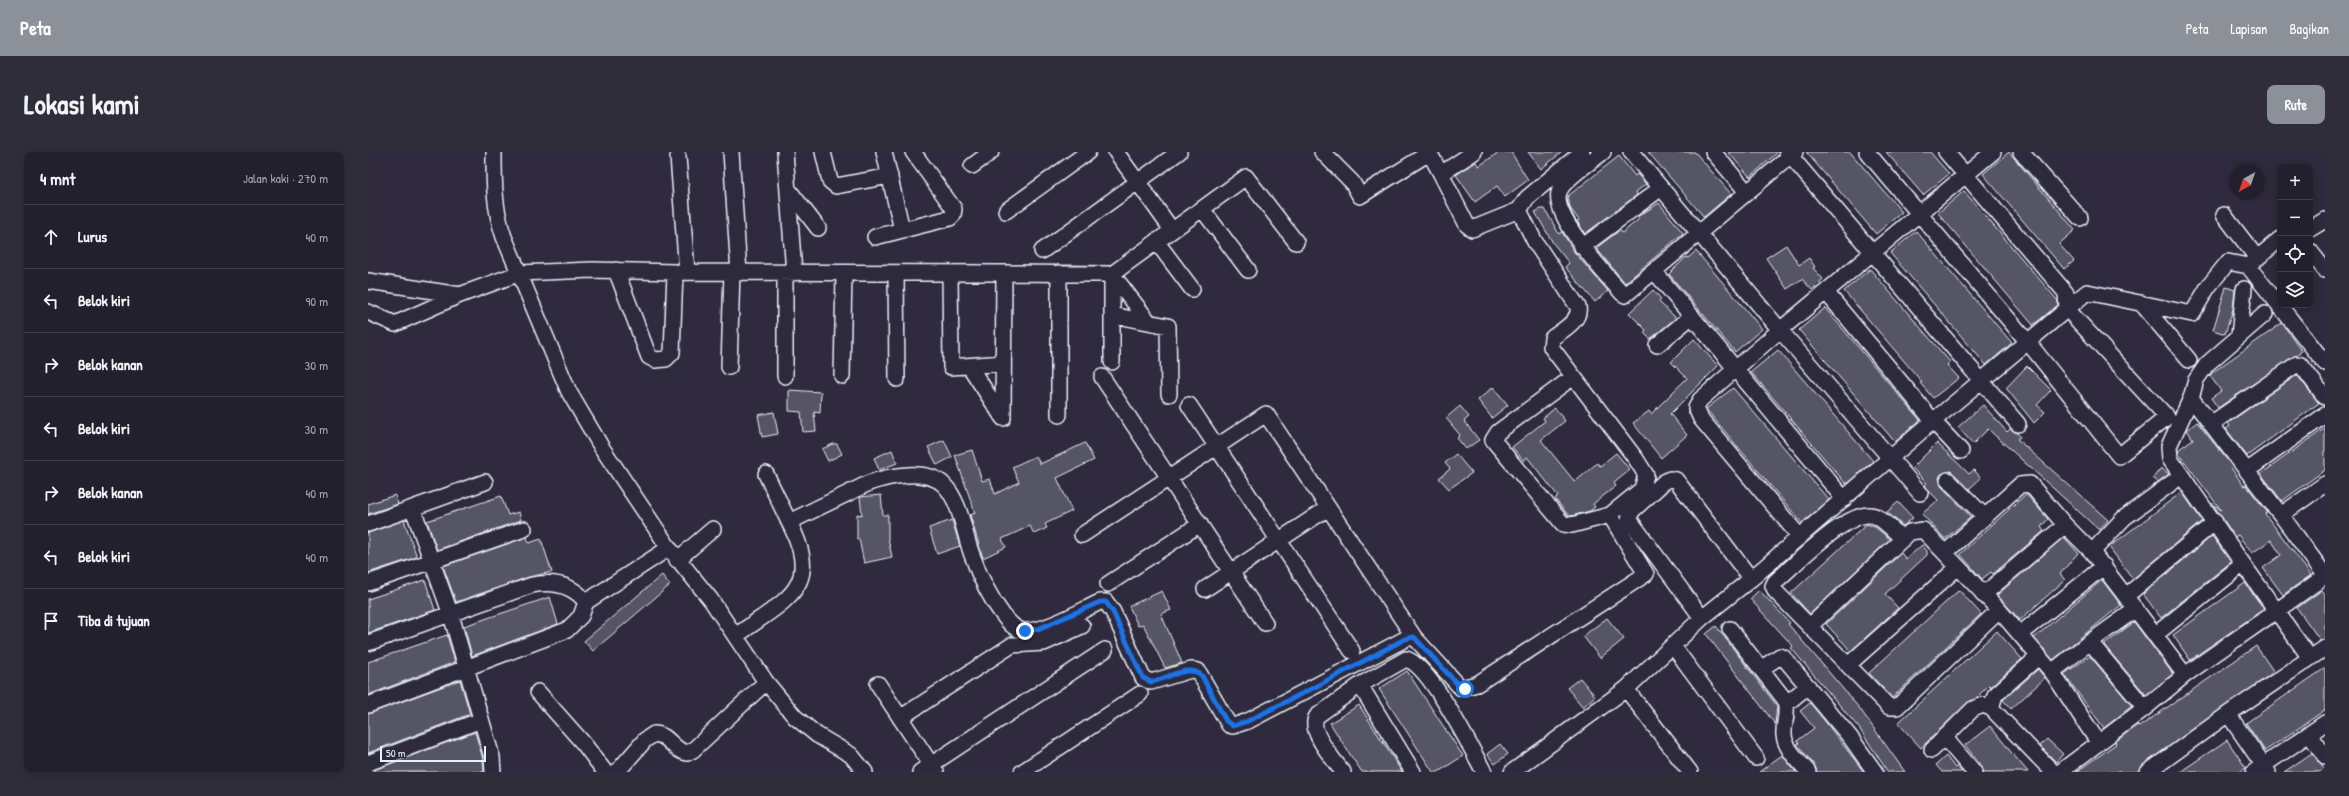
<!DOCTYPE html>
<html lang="id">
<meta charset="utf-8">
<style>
body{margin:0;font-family:"Patrick Hand",sans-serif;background:#2f2d3a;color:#f1f3f6}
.controls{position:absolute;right:12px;top:12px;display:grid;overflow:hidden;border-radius:8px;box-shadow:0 2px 10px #0003}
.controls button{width:36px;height:36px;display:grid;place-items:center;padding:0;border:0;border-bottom:1px solid #403e4a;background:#23202e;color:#f1f3f6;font:20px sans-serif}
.compass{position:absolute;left:1861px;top:12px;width:36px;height:36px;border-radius:50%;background:#23202e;box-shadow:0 2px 10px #0003;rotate:220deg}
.scale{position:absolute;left:12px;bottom:10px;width:106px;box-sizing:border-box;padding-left:4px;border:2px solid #e8f1f8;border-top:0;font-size:11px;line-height:14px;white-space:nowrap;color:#e8f1f8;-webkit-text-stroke:3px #2f2a3d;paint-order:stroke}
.stop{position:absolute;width:12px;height:12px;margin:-9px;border:3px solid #1a73e8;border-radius:50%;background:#fff}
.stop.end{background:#1a73e8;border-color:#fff;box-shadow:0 1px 4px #0008}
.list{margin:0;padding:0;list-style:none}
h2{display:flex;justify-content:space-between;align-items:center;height:52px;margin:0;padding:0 16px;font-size:17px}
h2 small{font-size:13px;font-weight:400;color:#a3a3aa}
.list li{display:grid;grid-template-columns:26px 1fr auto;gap:12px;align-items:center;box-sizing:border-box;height:64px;padding:0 16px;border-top:1px solid #403e4a}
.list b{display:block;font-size:15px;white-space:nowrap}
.list em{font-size:13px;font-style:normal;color:#a3a3aa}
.icon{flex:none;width:22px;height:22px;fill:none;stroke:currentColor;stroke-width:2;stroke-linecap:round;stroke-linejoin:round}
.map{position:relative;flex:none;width:1957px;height:620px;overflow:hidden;border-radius:8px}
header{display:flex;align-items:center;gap:24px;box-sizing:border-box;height:56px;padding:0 20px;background:#8c9099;color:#fff}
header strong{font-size:19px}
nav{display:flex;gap:22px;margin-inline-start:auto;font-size:14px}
.intro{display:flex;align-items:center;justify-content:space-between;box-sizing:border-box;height:96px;padding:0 24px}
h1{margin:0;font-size:28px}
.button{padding:10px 18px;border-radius:8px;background:#8c9099;color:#fff;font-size:14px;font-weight:700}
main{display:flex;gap:24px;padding:0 24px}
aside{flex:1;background:#23202e;border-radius:8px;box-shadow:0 2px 10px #0003}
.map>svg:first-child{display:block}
.building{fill:#575565;stroke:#e8f1f8}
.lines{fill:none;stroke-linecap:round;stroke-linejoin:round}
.minor-casing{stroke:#e8f1f8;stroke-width:18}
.minor{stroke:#2f2a3d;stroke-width:15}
.route{stroke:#1a73e8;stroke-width:5}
</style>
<header>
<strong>Peta</strong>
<nav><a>Peta</a><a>Lapisan</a><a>Bagikan</a></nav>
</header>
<div class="intro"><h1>Lokasi kami</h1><a class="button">Rute</a></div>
<main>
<aside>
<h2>4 mnt<small>Jalan kaki · 270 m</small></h2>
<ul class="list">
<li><svg class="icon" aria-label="ahead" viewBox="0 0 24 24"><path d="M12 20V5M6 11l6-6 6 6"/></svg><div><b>Lurus</b></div><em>40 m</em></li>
<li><svg class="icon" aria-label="left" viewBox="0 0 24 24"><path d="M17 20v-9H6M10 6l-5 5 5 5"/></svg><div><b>Belok kiri</b></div><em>90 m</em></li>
<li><svg class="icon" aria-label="right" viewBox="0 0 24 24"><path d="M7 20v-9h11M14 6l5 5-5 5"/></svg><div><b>Belok kanan</b></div><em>30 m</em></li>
<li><svg class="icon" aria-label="left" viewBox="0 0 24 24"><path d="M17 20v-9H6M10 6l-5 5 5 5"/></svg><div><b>Belok kiri</b></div><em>30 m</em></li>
<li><svg class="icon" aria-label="right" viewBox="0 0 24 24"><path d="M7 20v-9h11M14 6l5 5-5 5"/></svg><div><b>Belok kanan</b></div><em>40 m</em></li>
<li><svg class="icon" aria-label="left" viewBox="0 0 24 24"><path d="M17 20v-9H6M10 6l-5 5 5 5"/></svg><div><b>Belok kiri</b></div><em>40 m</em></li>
<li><svg class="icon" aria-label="arrive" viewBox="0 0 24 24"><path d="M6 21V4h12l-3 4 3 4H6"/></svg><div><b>Tiba di tujuan</b></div></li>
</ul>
</aside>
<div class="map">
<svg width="1957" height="620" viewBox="0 0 1957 620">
<rect width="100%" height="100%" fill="#2f2a3d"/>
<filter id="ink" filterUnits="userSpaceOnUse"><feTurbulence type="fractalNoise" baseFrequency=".025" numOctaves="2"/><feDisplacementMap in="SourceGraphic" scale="8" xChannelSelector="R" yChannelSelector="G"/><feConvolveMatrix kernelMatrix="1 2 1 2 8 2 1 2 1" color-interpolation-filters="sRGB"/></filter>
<g filter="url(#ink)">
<!-- building -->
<path class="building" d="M1131,0H1143L1160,28L1137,45L1129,34L1107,50L1088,23L1108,10L1111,14Z
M1160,0H1194L1173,17Z
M1280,0H1327L1363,42L1336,65Z
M1360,0H1410L1382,25Z
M1438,0H1482L1534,60L1508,82Z
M1518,0H1562L1581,22L1555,43Z
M1641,0L1707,78L1691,92L1706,109L1696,117L1615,22Z
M1251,4L1267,24L1269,22L1278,32L1268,40L1269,43L1217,82L1209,69L1211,68L1202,56L1200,44Z
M1596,39L1690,149V153L1665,173L1570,61Z
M1291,51L1315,81L1257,131L1228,96L1252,78L1254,81L1271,67L1269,65Z
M1173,57H1177L1191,82L1194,80L1207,101L1240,139L1227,150L1197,115L1201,111L1185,91L1167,60Z
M1548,79L1644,191L1618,213L1522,101Z
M1418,93L1431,113L1441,106L1447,115L1445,116L1455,127L1444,138L1434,127L1419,137L1398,106Z
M1328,99L1394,177L1367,200L1301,122L1318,105L1320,106Z
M1502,117L1582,210L1579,213L1591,226L1565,246L1552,231L1554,230L1476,139Z
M1858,135L1867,138L1865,157L1857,182L1845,178Z
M1285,138L1293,147L1291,150L1308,166L1282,187L1276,181L1278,178L1261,161Z
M1457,156L1552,268L1527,290L1431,178Z
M1914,171L1934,199L1850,256L1843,246L1853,239L1842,224L1845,220Z
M1326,187L1350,214L1302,262L1319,283L1293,306L1265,271L1281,259L1283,262L1319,226L1303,210Z
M1410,198L1505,309L1478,332L1383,220Z
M1659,214L1683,238L1669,253L1677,260L1666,271L1638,236Z
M1929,223L1951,251L1879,304L1858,277L1862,274L1860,271Z
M1125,235L1140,253L1124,266L1110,248Z
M1365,236L1461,348L1434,371L1338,257Z
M421,238L453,240L452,261L446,260L448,279L435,280L433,260L421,259Z
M1615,253L1639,280L1642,277L1649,281L1652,285L1649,287L1740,368L1731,378L1620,277L1605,292L1590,275Z
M1092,254L1101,265L1096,269L1111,288L1098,297L1089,286L1092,283L1078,266Z
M1187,256L1197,269L1173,288L1207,330L1229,311L1232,314L1248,301L1262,318L1246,331L1248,334L1225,352L1227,355L1222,359L1203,364H1201L1187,347L1190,344L1159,305L1156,309L1144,295L1177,269L1175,266Z
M406,260L410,282L394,285L390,263Z
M1829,270L1864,314L1863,316L1876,334L1878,333L1899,360L1897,362L1943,423L1915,443L1895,416L1913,403L1903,388L1884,401L1870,383L1867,385L1844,351L1853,358L1811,302L1810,298L1825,287L1819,278Z
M1957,276V318L1914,349L1893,322Z
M576,288L584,305L569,313L560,295Z
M717,291L726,308L689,326L704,359L677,372L679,376L666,382L662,374L634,387L638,395L615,406L602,363L607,361L587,303L604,298L614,329L622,327L627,342L651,330L644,315L668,304L672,312Z
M1569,291L1601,322L1606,318L1613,326L1601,337L1583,319L1573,322L1571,326L1573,334L1603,365L1577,387L1554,362L1570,348L1561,339L1557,333L1559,331L1544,316Z
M465,292H469L474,302L460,309L454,297Z
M524,298L529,311L511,318L506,306Z
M1088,302L1104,321L1081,337L1071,326L1082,317L1077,311Z
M1793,316L1801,322L1790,330L1785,326Z
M1814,340L1834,369L1765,427L1741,395Z
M1658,342L1680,367L1673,375L1676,379L1625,422L1623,420L1614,427L1592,402Z
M27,343L30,352L0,362V352Z
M513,343L515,363H520V386L524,405L496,411L491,387H489V362L494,363L492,345Z
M133,344L140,363L151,360L153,368L69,398L59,369Z
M1530,350L1545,366L1535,374L1519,360Z
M36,368L49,405L0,421V381Z
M584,368L592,394L569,402L561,376Z
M1499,372L1507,375L1522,387L1442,462L1423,441Z
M1844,384L1863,410L1793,466L1775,442Z
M159,385L161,391L173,387L184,420L161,425L88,450L75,414Z
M1696,385L1710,401L1692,422L1697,428L1652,468L1629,443Z
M1554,393L1559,399V403L1517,442L1530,456L1483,499L1458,472L1533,401L1538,407Z
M294,423L302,433L225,499L216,489Z
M57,428L67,458L0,481V447Z
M1734,428L1753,453L1685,508L1666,486Z
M1877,431L1896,457L1822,508L1805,483Z
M1391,438L1422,471L1420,472L1492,557L1537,620H1520L1491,576L1423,496L1425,494L1382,447Z
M1591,438L1613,462L1524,546L1501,521Z
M1954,438L1957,442V487L1952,488L1929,456Z
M794,439L803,458L793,462L814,511L797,516L775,472L770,474L761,454Z
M182,445L190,472L104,504L96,474Z
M1239,466L1256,487L1232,506L1215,484Z
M1766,470L1805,522L1778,543L1736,493Z
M1348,474L1409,554L1407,572L1338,482Z
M1629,479L1654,507L1623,535L1621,533L1607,547L1599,551L1553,596L1530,571Z
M79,483L87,510L0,543V510Z
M1888,494L1906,520L1775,613L1772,618L1768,620H1708L1748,592L1747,590L1769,573L1771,575Z
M1722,504L1764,554L1736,576L1696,522Z
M1957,516V558L1897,599L1878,571Z
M1670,517L1677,526L1643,557L1635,548Z
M1039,519L1095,604L1070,620H1065L1011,537Z
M1212,526L1227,544L1215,555L1199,536Z
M92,528L102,562L0,601V562Z
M1442,551L1456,568L1496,620H1449L1447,614L1429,592L1431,591L1429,589L1446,576L1432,559Z
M991,553L998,564L1034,620H994L983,604L962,571Z
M1622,574L1643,600L1660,620H1615L1613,614L1597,593Z
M107,580L115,607L116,620H0Z
M1679,587L1695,602L1688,610L1672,594Z
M1859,588L1878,616L1872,620H1812Z
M1132,592L1140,602L1127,612L1119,602Z
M1944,601L1957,617V620H1916Z
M1414,603L1428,620H1391Z
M1578,604L1587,616L1589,614L1594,620H1574L1568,613Z"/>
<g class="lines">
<defs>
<path id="minor" d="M126,0C126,30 126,57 136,85L201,240L234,296L301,396L343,448L398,530L427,565L449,583L483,603L497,620
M363,0L371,121
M417,0L426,121
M455,0L462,29L468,34L522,24
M516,0L534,78
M748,0L804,78
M954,0L984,30L992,44L1061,1
M1061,0L1073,22L1106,0
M1235,0C1223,10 1201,24 1193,36C1177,58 1240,125 1254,141L1257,143L1286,119
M1263,0L1412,178L1332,248L1328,256L1333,267L1432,385
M1345,0L1379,40
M1419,0L1650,272
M1427,0L1286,119L1476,347
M1499,0L1659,189L1751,304L1799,265L1699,157L1719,140L1824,162L1840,135L1860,110L1880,114L1912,87
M1653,0L1712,66
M310,5L319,120
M604,14L623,0
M1073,22L1099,73L1104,77L1151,58
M420,37L450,76
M834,57L880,118
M638,59L720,0
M1856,63L1889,106
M1942,77L1957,68
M507,85L582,66L585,63L586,57L545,0
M788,89L824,137
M1214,95L1293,36
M674,99L811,0
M1942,99L1957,118
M1880,114L1957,211
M248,118L281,205L287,208L298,207L304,201L307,120
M528,121L529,227
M582,121L583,215L635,211
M636,121L744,122V210
M0,129L92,143
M1458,140L1565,269L1593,299
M1773,151L1821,208
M0,160L27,172L92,143L152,121L224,118L307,120L636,121L635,266
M1897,162L1839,212L1828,228L1823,246L1913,363L1957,332
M744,163L800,174L801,242
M781,170L744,122L878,25L928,90
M1871,184L1876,137
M1289,193L1324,164
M361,215L364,120
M602,215L635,266
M417,224V121
M474,224L476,121
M1205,225L1130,280L1125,288L1195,372L1204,373L1242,363
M1823,246L1801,294L1802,307L1875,412
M821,253L984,499
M691,263V121
M1843,272L1929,212L1933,213L1957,245
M1880,318L1957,263
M398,322L421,370
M1580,328L1617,365
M1552,341L1412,178L1625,0
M45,357L83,463L124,605L125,620
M1913,363L1957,423
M0,372L117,330
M714,383L801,326L734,225
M1535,387C1527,380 1518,370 1509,365C1485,351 1426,414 1407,430L1405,434L1408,440L1521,555H1529L1631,458
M1724,400L1756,366L1813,324
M1577,401L1652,333L1662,332L1697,373L1724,400L1787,483
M309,408L345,377
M0,431L156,377
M740,432L832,372
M837,437L960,356
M1615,443L1697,373
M1758,444L1847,370
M1334,466L1261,367L1264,359L1296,330L1302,327L1308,328L1383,427
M897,471L801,326L898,262L1046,485
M1442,474L1542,380L1555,378L1631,458L1684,520L1722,490L1777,556L1817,523
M1362,477L1417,548C1421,561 1415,571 1416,583C1417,597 1432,610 1440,620
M1652,482L1736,414
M368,484C417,447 456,437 421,370L501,331C521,324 559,316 576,333C593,350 596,382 604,403C611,423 622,446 635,463C640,469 646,478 656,479C677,480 712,459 732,450H738L745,460L775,526L783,530L823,518L830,519L861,573L865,574L880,569L1037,487L1046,485L1093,536L1109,532L1278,422L1242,363L1274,337L1278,323L1268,307L1183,195L1184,186C1193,179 1213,169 1210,155L1167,90L1151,58L1159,46L1214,0
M1722,490L1768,457
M0,491L164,433C185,429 204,432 218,450
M1305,494L1388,606
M1942,506L1875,412L1787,483L1817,523C1863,490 1911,458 1957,424
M1480,513L1589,416
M1393,517L1412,504L1416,506L1482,585L1507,620
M1684,520L1730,590
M510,532L568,620
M992,533L1038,507C1062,513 1103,596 1116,620
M1258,537L1322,620
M170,540L216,592L237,620
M1418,552L1440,534
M0,553L199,478L213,464L218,450L301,396
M1623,556L1627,543L1671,504
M1860,562L1900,620
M532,566L644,493L676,491L714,474
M1941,582L1957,604
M1576,585L1606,620
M1564,598L1605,557L1615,553L1623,556L1685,620
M0,611L113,568
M249,620L277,588L286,582C301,582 305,599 319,601L325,598L398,530
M552,620L737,498
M654,620L772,542
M975,620C966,608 939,578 949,564L992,533L1045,620
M1144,620L1258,537L1334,466L1383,427L1565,269L1699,157L1698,141L1578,0
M1692,620L1777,556
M1780,620L1860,562L1957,496
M1886,620L1957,571"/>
</defs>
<!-- minor casing -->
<use href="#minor" class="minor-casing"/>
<!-- minor -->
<use href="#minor" class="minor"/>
</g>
</g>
<g class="lines" filter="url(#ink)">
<!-- route -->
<path class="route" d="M657,479L670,477L732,450H738L745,460L775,526L783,530C798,527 822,511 834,524L858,569L865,574L880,569L945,536L1037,487L1046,485L1093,536L1097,537"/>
</g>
</svg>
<div class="controls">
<button>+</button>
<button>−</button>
<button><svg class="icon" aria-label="locate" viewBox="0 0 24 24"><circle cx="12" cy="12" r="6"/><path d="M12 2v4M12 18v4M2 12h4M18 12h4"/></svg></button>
<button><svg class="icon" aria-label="layers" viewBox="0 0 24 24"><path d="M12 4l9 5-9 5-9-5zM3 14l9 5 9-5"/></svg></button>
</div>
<svg class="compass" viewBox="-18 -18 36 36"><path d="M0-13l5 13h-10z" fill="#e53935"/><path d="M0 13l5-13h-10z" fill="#a3a3aa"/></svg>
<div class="scale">50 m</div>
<div class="stop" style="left:1097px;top:537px"></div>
<div class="stop end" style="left:657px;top:479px"></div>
</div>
</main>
